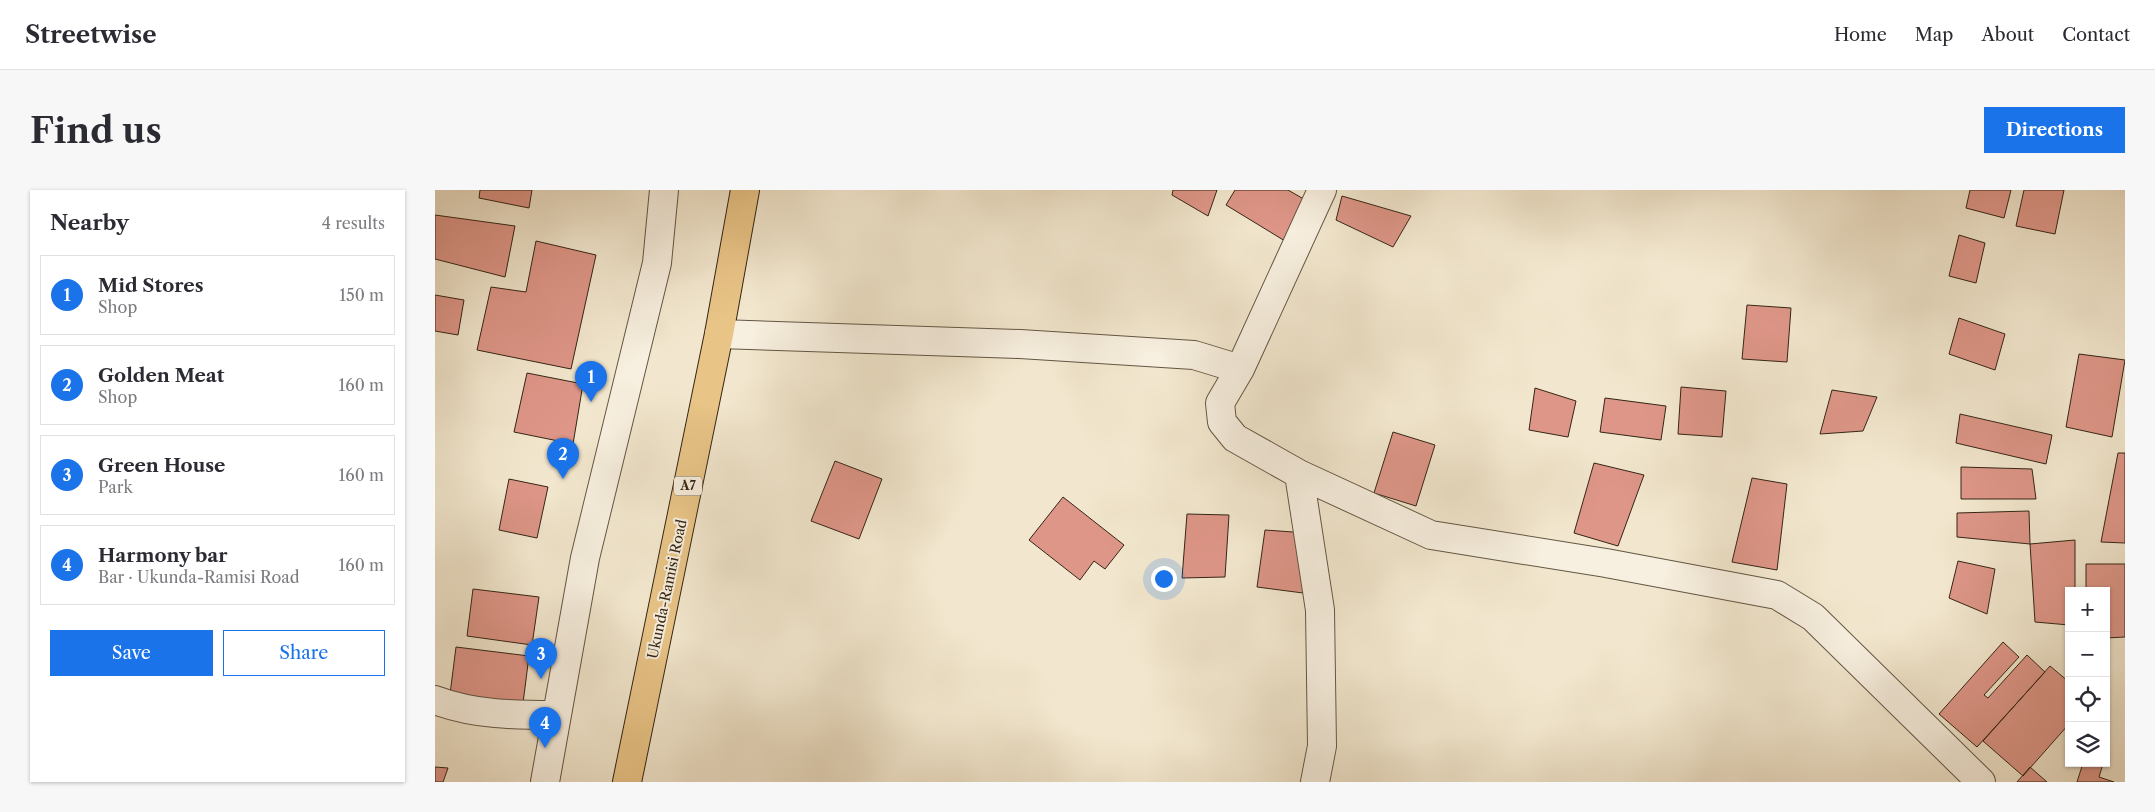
<!DOCTYPE html>
<meta charset="utf-8">
<style>
body{margin:0;font-family:"Libre Caslon Text",serif;background:#f7f7f7;color:#2b2b33}
.controls{position:absolute;right:15px;bottom:15px;display:grid;overflow:hidden;border-radius:0px;box-shadow:0 1px 4px #0004}
.controls button{width:45px;height:45px;display:grid;place-items:center;padding:0;border:0;border-bottom:1px solid #e1e1e2;background:#fff;color:#2b2b33;font:25px sans-serif}
.you{position:absolute;left:728px;top:388px;width:18px;height:18px;margin:-12px;border:4px solid #fff;border-radius:50%;background:#1a73e8;box-shadow:0 0 0 8px #1a73e833}
.badge{display:grid;place-items:center;width:32px;height:32px;border-radius:50%;background:#1a73e8;color:#fff;font-size:16px;font-weight:700}
.pin{position:absolute;translate:-50% -41px;filter:drop-shadow(0 1px 2px #0008)}
.pin::after{content:'';position:absolute;top:26px;width:18px;height:15px;background:inherit;clip-path:polygon(0 0,100% 0,50% 100%)}
.list{margin:0;padding:0;list-style:none}
h2{display:flex;justify-content:space-between;align-items:center;height:65px;margin:0;padding:0 20px;font-size:21px}
h2 small{font-size:16px;font-weight:400;color:#7c7c81}
.list li{display:grid;grid-template-columns:32px 1fr auto;gap:15px;align-items:center;box-sizing:border-box;height:80px;margin:0 10px 10px;padding:0 10px;border:1px solid #e1e1e2;border-radius:0px}
.list b{display:block;font-size:19px;white-space:nowrap}
.list p{margin:0;font-size:16px;white-space:nowrap;color:#7c7c81}
.list em{font-size:16px;font-style:normal;color:#7c7c81}
.actions{display:flex;gap:10px;padding:15px 20px}
.actions a{flex:1;padding:11px 0;border:1px solid #1a73e8;border-radius:0px;text-align:center;font-size:18px;color:#1a73e8}
.actions .main{background:#1a73e8;color:#fff}
.icon{flex:none;width:28px;height:28px;fill:none;stroke:currentColor;stroke-width:2;stroke-linecap:round;stroke-linejoin:round}
.map{position:relative;flex:none;width:1690px;height:592px;overflow:hidden;border-radius:0px}
header{display:flex;align-items:center;gap:30px;box-sizing:border-box;height:70px;padding:0 25px;background:#fff;border-bottom:1px solid #e1e1e2}
header strong{font-size:24px}
nav{display:flex;gap:28px;margin-inline-start:auto;font-size:18px}
.intro{display:flex;align-items:center;justify-content:space-between;box-sizing:border-box;height:120px;padding:0 30px}
h1{margin:0;font-size:35px}
.button{padding:12px 22px;border-radius:0px;background:#1a73e8;color:#fff;font-size:18px;font-weight:700}
main{display:flex;gap:30px;padding:0 30px}
aside{flex:1;background:#fff;border-radius:0px;box-shadow:0 1px 4px #0004}
.map>svg:first-child{display:block}
.building{fill:#de9688;stroke:#342515}
.lines{fill:none;stroke-linecap:round;stroke-linejoin:round}
.minor-casing{stroke:#645643;stroke-width:30}
.trunk-casing{stroke:#342515;stroke-width:30}
.minor{stroke:#f7efdf;stroke-width:28}
.trunk{stroke:#e9c487;stroke-width:28}
.labels{text-anchor:middle;stroke-width:4;stroke-linejoin:round;paint-order:stroke}
.shield{fill:#f7efdf;stroke:#6e6252;stroke-width:1}
.shield-label{font-size:12px;font-weight:bold;fill:#342515}
.street-label{font-size:14px;fill:#342515;stroke:#f7efdf}
</style>
<header>
<strong>Streetwise</strong>
<nav><a>Home</a><a>Map</a><a>About</a><a>Contact</a></nav>
</header>
<div class="intro"><h1>Find us</h1><a class="button">Directions</a></div>
<main>
<aside>
<h2>Nearby<small>4 results</small></h2>
<ul class="list">
<li><span class="badge">1</span><div><b>Mid Stores</b><p>Shop</p></div><em>150 m</em></li>
<li><span class="badge">2</span><div><b>Golden Meat</b><p>Shop</p></div><em>160 m</em></li>
<li><span class="badge">3</span><div><b>Green House</b><p>Park</p></div><em>160 m</em></li>
<li><span class="badge">4</span><div><b>Harmony bar</b><p>Bar · Ukunda-Ramisi Road</p></div><em>160 m</em></li>
</ul>
<div class="actions"><a class="main">Save</a><a>Share</a></div>
</aside>
<div class="map">
<svg width="1690" height="592" viewBox="0 0 1690 592">
<rect width="100%" height="100%" fill="#f2e7ce"/>
<filter id="stains"><feTurbulence type="fractalNoise" baseFrequency=".004" numOctaves="4"/><feColorMatrix values="0 0 0 0 .2 0 0 0 0 .09 0 0 0 0 .02 0 0 0 .5 -.17"/></filter>
<radialGradient id="worn" r=".72"><stop offset=".6" stop-color="#630" stop-opacity="0"/><stop offset="1" stop-color="#630" stop-opacity=".3"/></radialGradient>
<!-- building -->
<path class="building" d="M45,0H97L94,18L44,8Z
M738,0H782L773,26L737,5Z
M800,0H853L874,12L850,51L791,15Z
M1535,0H1576L1569,28L1531,18Z
M1589,0H1629L1620,44L1581,36Z
M907,6L976,26L958,57L901,30Z
M0,25L80,36L70,87L0,69Z
M1524,45L1550,53L1541,93L1514,86Z
M101,51L161,65L136,179L42,160L56,97L91,102Z
M0,105L29,110L23,145L0,141Z
M1312,115L1356,118L1352,172L1307,169Z
M1524,128L1570,144L1560,180L1514,164Z
M1644,164L1690,170L1677,247L1631,237Z
M92,183L148,194L138,254L79,242Z
M1246,197L1291,201L1287,247L1243,244Z
M1100,198L1141,211L1133,247L1094,240Z
M1397,200L1442,207L1428,241L1385,244Z
M1170,208L1231,216L1226,250L1165,242Z
M1525,224L1617,245L1611,274L1521,253Z
M958,242L1000,255L981,316L939,303Z
M1683,263H1690V353L1666,352Z
M400,271L447,289L424,349L376,331Z
M1159,273L1209,285L1183,356L1139,343Z
M1526,277L1597,279L1601,309H1526Z
M1317,288L1352,294L1342,380L1297,372Z
M74,289L113,297L102,348L64,340Z
M628,307L689,355L670,379L659,371L645,390L594,350Z
M1594,321L1595,354L1522,347V323Z
M752,324L794,325L790,387L747,388Z
M830,340L872,343L868,403L822,397Z
M1640,350V401H1634V435L1600,432L1595,354Z
M1523,371L1560,379L1552,424L1514,408Z
M1651,374H1690V447L1671,448V401H1651Z
M38,399L104,407L97,455L32,446Z
M1568,452L1584,467L1549,505L1553,508L1592,465L1610,482L1542,557L1504,524Z
M21,457L94,466L87,521L14,512Z
M1615,476L1634,492V534L1588,586L1548,551Z
M1648,573L1668,574L1664,587L1679,592H1642Z
M0,577L13,578L8,592H0Z
M1595,577L1612,592H1582Z"/>
<g class="lines">
<defs>
<path id="minor" d="M887,0L805,179L785,213L787,232L800,248L864,284L996,345L1171,373L1342,405L1378,427L1546,592
M284,144L585,154L759,165L805,179
M864,284L885,420L887,556L880,592
M0,510C40,525 80,525 122,525
M110,592L150,368L222,73L229,0"/>
<path id="trunk" d="M192,592L284,144L310,0"/>
</defs>
<!-- minor casing -->
<use href="#minor" class="minor-casing"/>
<!-- trunk casing -->
<use href="#trunk" class="trunk-casing"/>
<!-- minor -->
<use href="#minor" class="minor"/>
<!-- trunk -->
<use href="#trunk" class="trunk"/>
</g>
<g class="labels">
<!-- shield labels -->
<rect class="shield" x="239" y="286.5" width="28" height="19" rx="4"/>
<g class="shield-label">
<text x="253" y="300">A7</text>
</g>
<!-- street labels -->
<g class="street-label">
<text transform="translate(232 399) rotate(-78)" y="5">Ukunda-Ramisi Road</text>
</g>
</g>
<rect width="100%" height="100%" filter="url(#stains)"/>
<rect width="100%" height="100%" fill="url(#worn)"/>
</svg>
<div class="controls">
<button>+</button>
<button>−</button>
<button><svg class="icon" aria-label="locate" viewBox="0 0 24 24"><circle cx="12" cy="12" r="6"/><path d="M12 2v4M12 18v4M2 12h4M18 12h4"/></svg></button>
<button><svg class="icon" aria-label="layers" viewBox="0 0 24 24"><path d="M12 4l9 5-9 5-9-5zM3 14l9 5 9-5"/></svg></button>
</div>
<div class="you"></div>
<div class="pin badge" style="left:156px;top:212px">1</div>
<div class="pin badge" style="left:128px;top:289px">2</div>
<div class="pin badge" style="left:106px;top:489px">3</div>
<div class="pin badge" style="left:110px;top:558px">4</div>
</div>
</main>
